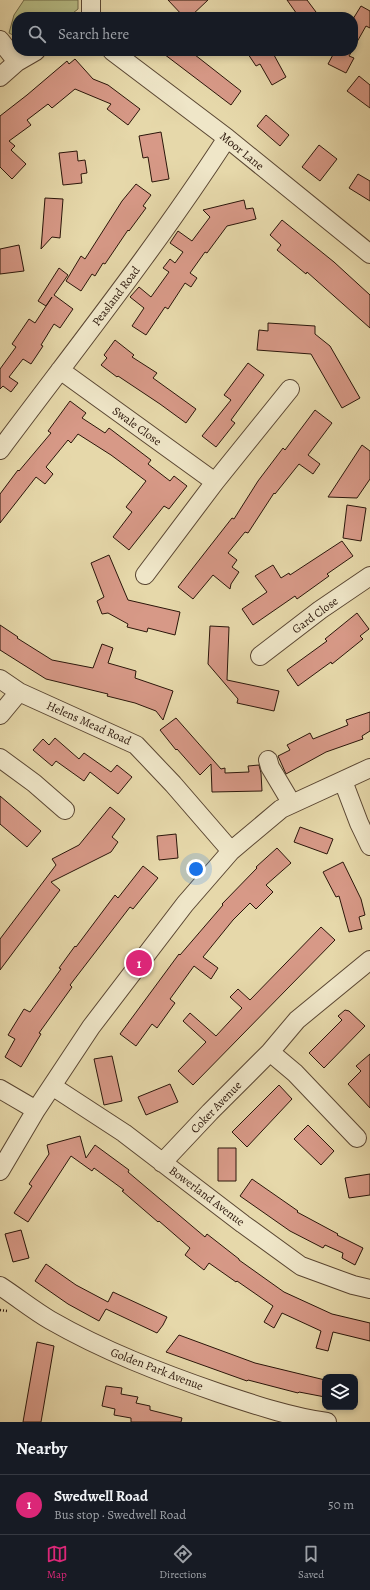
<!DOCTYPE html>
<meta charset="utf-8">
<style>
body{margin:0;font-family:Alegreya,serif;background:#20242c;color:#f1f3f6}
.controls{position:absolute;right:12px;bottom:12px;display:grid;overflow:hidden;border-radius:8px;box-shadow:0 2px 6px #0003}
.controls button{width:36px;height:36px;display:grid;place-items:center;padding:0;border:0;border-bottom:1px solid #363941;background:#171b24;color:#f1f3f6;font:20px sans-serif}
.you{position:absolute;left:196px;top:869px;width:14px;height:14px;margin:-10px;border:3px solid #fff;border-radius:50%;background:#1a73e8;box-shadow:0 0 0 6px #1a73e833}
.badge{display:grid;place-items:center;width:26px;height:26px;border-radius:50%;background:#db2777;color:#fff;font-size:13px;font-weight:700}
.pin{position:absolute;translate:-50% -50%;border:2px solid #fff;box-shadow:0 1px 4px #0006}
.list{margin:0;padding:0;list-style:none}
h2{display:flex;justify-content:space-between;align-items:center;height:52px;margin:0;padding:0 16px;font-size:17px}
h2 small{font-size:13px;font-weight:400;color:#9ea1a6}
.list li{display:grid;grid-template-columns:26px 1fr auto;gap:12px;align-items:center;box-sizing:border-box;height:60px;padding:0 16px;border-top:1px solid #363941}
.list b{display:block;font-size:15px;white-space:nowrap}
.list p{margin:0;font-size:13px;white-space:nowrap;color:#9ea1a6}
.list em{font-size:13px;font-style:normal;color:#9ea1a6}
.icon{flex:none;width:22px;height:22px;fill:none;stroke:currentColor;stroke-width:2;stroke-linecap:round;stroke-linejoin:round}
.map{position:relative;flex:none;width:370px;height:1422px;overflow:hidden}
.search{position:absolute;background:#171b24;box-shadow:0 2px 6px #0003;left:12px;right:12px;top:12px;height:44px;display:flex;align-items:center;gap:10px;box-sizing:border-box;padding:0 14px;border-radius:16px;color:#9ea1a6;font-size:15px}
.sheet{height:112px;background:#171b24}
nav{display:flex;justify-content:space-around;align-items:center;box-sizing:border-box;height:56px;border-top:1px solid #363941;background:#171b24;font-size:11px;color:#9ea1a6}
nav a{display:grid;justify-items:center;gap:2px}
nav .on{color:#db2777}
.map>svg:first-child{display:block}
.green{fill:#b7be87;stroke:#716a48}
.building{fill:#d79987;stroke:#2b160a}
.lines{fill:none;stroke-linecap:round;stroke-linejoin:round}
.minor-casing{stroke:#5a4632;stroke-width:20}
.path{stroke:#2b160a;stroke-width:2.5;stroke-dasharray:1 2;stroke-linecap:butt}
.minor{stroke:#efe6c8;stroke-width:18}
.labels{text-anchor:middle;stroke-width:3;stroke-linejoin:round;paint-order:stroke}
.street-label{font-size:12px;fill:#2b160a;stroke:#efe6c8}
</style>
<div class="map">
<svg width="370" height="1422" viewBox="0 0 370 1422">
<rect width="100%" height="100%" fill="#e6d8aa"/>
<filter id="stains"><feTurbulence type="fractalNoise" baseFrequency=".005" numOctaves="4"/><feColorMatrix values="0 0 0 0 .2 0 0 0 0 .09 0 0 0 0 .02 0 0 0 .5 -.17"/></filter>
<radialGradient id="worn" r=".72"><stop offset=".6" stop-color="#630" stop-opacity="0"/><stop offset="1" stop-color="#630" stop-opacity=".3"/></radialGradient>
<!-- green -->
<path class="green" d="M24,0H78V9L68,17H17V37L9,33L14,15Z"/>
<!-- building -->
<path class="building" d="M168,0H208L190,17H184Z
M287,0H307L316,12L309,17H299Z
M361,6L370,11V28L366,26L353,49V19Z
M160,51H190L241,91L231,105Z
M246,51H279L274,55L286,77L272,85L260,64L256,66Z
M335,51H352L349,56L354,58L346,73L328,64Z
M75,59L93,79L108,85L140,109L128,125L107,109L111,104L75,89L52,108L48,104L27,120L31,125L9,141L15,146L11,150L26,164L12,179L0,167V116L27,95L67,61L69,64Z
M359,76L370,85V108L347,91Z
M266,115L289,135L280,146L257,126Z
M161,132L169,179L152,182L148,157L143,158L139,136Z
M319,145L337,159L320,181L302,167Z
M77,151L78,161L85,160L87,173L81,174L82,183L63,185L59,153Z
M358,174L370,181V201L349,188Z
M136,184L151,195L143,206L146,208L129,231L128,230L105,264L103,263L95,276L92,274L81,291L66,281L81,256L85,259L122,201Z
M45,198L63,199L60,238L52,237L41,249Z
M244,200L246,209L253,208L256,219L227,226L207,253L205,252L190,273L197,278L191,287L185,283L168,309L165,307L146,335L132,326L144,308L130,297L139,287L151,297L169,272L163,268L170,259L175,263L183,252L170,243L178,231L192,241L210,217L203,210Z
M282,220L334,262L370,295V328L307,272L306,274L277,250L281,245L270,235Z
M19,245L24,271L0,274V249Z
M59,268L68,275L54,295L73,309L60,328L54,324L41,345L43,346L31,364L23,359L9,377L18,383L11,392L3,386L0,389V369L16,347L12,344L29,319L35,323L52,297L46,306L38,301Z
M268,323L315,326V334L330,346L360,398L342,408L311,354L257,350L259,330L268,331Z
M115,340L134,355L132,357L157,373L153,378L196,409L186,423L160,404L118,376L117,377L101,365L107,358L104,355Z
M248,363L264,375L231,420L235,423L216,447L202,436L231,400L224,395Z
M70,401L86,413L82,418L105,433L109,428L151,460L148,464L170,481L174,476L187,486L169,509L164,506L129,550L113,537L132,512L126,507L146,481L111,455L78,434L71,443L68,440L46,467L53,474L45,484L36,477L0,523V494L18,470L19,471L51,433L48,431Z
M315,410L332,423L308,455L320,464L313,474L299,464L275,494L274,493L248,533L245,532L228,553L237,560L232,567L239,572L231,584L230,589L213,575L193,599L178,587L232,518L234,519L258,481L283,448L285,450Z
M362,445L370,451V479L357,498L328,497Z
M347,505L366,508L361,541L343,538Z
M342,541L353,556L327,574L329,576L297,599L295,596L253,625L242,609L267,592L255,576L273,565L281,578L289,573L290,575Z
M109,555L128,600L180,612L175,635L148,628L147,632L127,627L128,624L108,613L102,614L97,601L104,597L91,563Z
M357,613L369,629L360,636L363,639L332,664L331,662L298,686L287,670L327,641L325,639Z
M0,625L18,637L17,638L52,660L93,668L102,644L113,648L108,663L136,671L135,678L173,691L163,720L156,711L135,703L107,696L108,694L46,679L0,650Z
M210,626L229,627L227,680L279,691L274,711L237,703L238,699L208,664Z
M370,712V731L362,736L363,739L326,752L286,774L278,756L290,750L287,745L310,733L313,739L348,725L346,720Z
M176,718L221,769L225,768V773L249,772L248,766L259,765L261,773L262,791L212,792L211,764L200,775L177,749L176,750L160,730Z
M55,738L79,759L84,753L111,772L117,765L132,777L118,794L90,772L84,781L56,761L52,766L33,750L43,739L49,745Z
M0,796L41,831L27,847L0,824Z
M110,807L125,819L112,837L118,842L111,852L51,882L60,890L0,970V939L56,865L52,859L79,845Z
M300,827L333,839L327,854L294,842Z
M176,834L178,858L159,860L157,836Z
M277,848L291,863L266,885L273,892L256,909L250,903L233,920L203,957L218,968L211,979L194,966L170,999L175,1003L157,1028L152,1024L136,1046L120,1034L179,954L180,955L223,905L222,904L257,868L256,867Z
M343,862L361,899L365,915L359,917L362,929L349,932L339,896L336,897L323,872Z
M143,866L158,878L133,909L130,907L70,985L72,987L39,1033L41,1034L21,1067L5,1057L15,1039L8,1035L24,1009L30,1012L61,969L59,968L75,946L76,947L115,895L118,898Z
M321,927L335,940L193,1085L178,1071L206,1042L183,1021L190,1013L216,1036L242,1008L230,997L238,989L250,1000Z
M345,1010L349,1011L365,1026L324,1068L309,1053L342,1020L338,1016Z
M370,1054V1108L348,1084L361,1071L356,1066Z
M112,1056L122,1101L104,1105L94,1059Z
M170,1084L178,1102L146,1115L138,1097Z
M279,1085L292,1099L247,1147L232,1132Z
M308,1125L334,1151L321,1165L294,1139Z
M80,1136L86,1158L95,1145L129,1170L128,1172L205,1237L207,1234L239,1259V1260L284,1292L332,1314L370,1323V1341L333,1332L328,1351L316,1348L321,1331L282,1313L274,1328L264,1322L273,1306L237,1281L236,1282L209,1263L204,1270L185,1255L190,1248L159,1221L158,1222L122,1191L124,1190L94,1168L92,1171L71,1156L28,1222L14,1213L32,1186L29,1184L49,1154L47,1145Z
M218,1148H236V1181H218Z
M370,1174V1195L349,1198L345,1178Z
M252,1179L298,1211L297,1212L338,1234L337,1235L363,1248L355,1265L342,1258L343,1253L325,1245L323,1248L290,1231L240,1196Z
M21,1230L29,1258L13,1262L5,1234Z
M46,1264L76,1285L108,1302L113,1292L167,1317L163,1325L157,1333L106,1309L99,1321L68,1304L35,1281Z
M179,1335L255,1363L325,1380V1397L299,1392L298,1393L248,1380L247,1381L166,1352Z
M37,1342L54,1346L41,1422H23Z
M106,1386L122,1388L121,1394L138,1397L136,1403L150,1406V1410L182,1418L181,1422H131V1418L114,1415L115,1409L102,1406Z"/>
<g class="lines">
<defs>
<path id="minor" d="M91,0V17
M0,40L17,62
M112,51L227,138L370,254
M0,77L17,62L36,51
M60,370L215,482
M0,450C77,347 157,246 227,138
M145,575L215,482L290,389
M260,656L320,610L370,576
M0,679L19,692L136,745L173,784L231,851
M0,715L19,692
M0,758L34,783L65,810
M268,760L270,767L292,804
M343,781L359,823L370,846
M270,1052L295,1073L357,1138
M52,1086L124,1133L243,1224L301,1266L353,1285L370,1289
M0,1089L36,1110
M162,1163L210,1112L270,1052L297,1020L370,960
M0,1171L36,1110L91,1027L185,904L231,851L281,809L370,768
M0,1286C17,1297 33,1310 50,1320C104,1351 161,1373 219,1393C255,1405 291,1417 327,1422"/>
</defs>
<!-- minor casing -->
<use href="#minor" class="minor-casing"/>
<!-- path -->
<path class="path" d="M0,1310L7,1311"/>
<!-- minor -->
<use href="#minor" class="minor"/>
</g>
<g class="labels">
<!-- street labels -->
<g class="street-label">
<text transform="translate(242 151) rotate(39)" y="4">Moor Lane</text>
<text transform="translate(116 296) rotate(-53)" y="4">Peasland Road</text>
<text transform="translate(137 426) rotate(36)" y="4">Swale Close</text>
<text transform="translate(315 615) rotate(-36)" y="4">Gard Close</text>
<text transform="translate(89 723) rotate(24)" y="4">Helens Mead Road</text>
<text transform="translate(216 1107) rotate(-46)" y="4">Coker Avenue</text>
<text transform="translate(207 1196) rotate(37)" y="4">Bowerland Avenue</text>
<text transform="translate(157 1369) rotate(21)" y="4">Golden Park Avenue</text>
</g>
</g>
<rect width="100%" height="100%" filter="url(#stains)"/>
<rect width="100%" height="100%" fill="url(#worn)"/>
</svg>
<div class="controls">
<button><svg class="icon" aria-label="layers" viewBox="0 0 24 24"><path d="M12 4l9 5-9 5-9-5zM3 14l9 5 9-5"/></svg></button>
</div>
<div class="you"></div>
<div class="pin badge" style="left:139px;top:963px">1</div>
<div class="search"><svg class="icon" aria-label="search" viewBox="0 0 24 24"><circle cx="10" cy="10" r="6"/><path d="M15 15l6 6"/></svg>Search here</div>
</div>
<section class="sheet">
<h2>Nearby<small></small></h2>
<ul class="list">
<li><span class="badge">1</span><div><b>Swedwell Road</b><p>Bus stop · Swedwell Road</p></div><em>50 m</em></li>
</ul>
</section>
<nav>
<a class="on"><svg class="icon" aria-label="map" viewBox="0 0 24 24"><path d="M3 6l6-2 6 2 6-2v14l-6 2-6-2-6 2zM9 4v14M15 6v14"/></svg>Map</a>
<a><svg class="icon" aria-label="directions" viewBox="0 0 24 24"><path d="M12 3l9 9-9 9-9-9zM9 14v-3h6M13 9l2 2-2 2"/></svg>Directions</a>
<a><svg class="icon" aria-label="saved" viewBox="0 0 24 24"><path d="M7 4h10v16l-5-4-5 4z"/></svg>Saved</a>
</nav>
